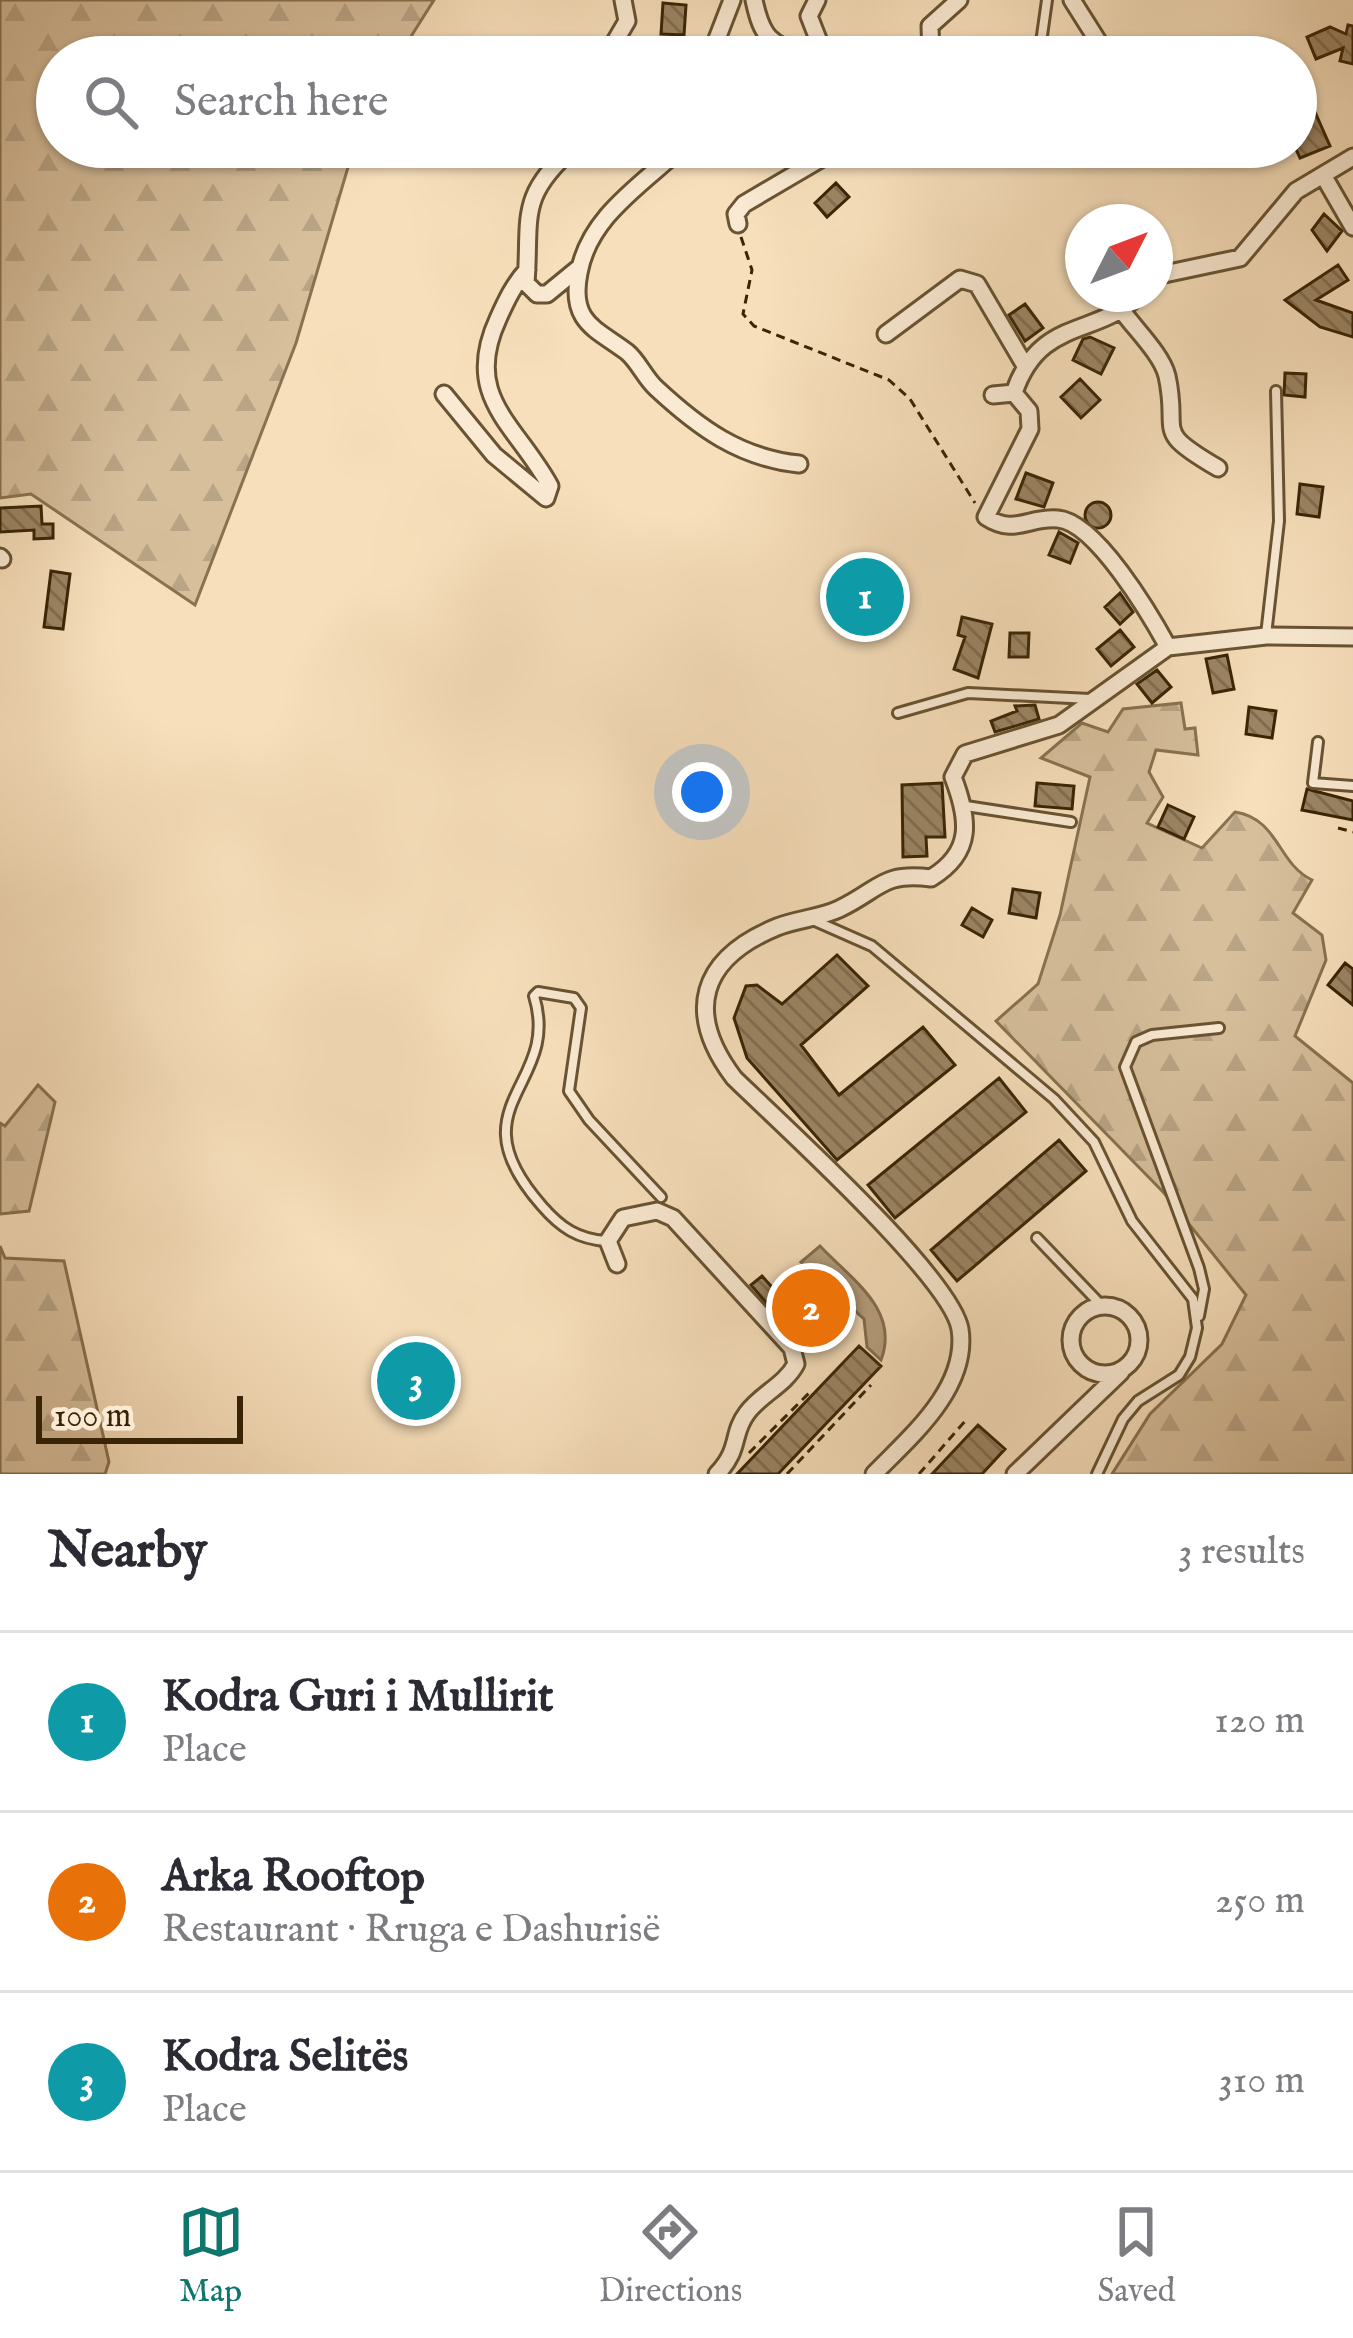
<!DOCTYPE html>
<meta charset="utf-8">
<style>
body{margin:0;font-family:"IM FELL English",serif;background:#f7f7f7;color:#2b2b33}
.compass{position:absolute;left:1065px;top:204px;width:108px;height:108px;border-radius:50%;background:#fff;box-shadow:0 3px 9px #0004;rotate:48deg}
.scale{position:absolute;left:36px;bottom:30px;width:207px;box-sizing:border-box;padding-left:12px;border:6px solid #392405;border-top:0;font-size:33px;line-height:42px;white-space:nowrap;color:#392405;-webkit-text-stroke:9px #faead3;paint-order:stroke}
.you{position:absolute;left:702px;top:792px;width:42px;height:42px;margin:-30px;border:9px solid #fff;border-radius:50%;background:#1a73e8;box-shadow:0 0 0 18px #1a73e833}
.badge{display:grid;place-items:center;width:78px;height:78px;border-radius:50%;background:#0f766e;color:#fff;font-size:39px;font-weight:700}
.pin{position:absolute;translate:-50% -50%;border:6px solid #fff;box-shadow:0 3px 12px #0006}
.list{margin:0;padding:0;list-style:none}
h2{display:flex;justify-content:space-between;align-items:center;height:156px;margin:0;padding:0 48px;font-size:51px}
h2 small{font-size:39px;font-weight:400;color:#7c7c81}
.list li{display:grid;grid-template-columns:78px 1fr auto;gap:36px;align-items:center;box-sizing:border-box;height:180px;padding:0 48px;border-top:3px solid #e1e1e2}
.list b{display:block;font-size:45px;white-space:nowrap}
.list p{margin:0;font-size:39px;white-space:nowrap;color:#7c7c81}
.list em{font-size:39px;font-style:normal;color:#7c7c81}
.icon{flex:none;width:66px;height:66px;fill:none;stroke:currentColor;stroke-width:2;stroke-linecap:round;stroke-linejoin:round}
.map{position:relative;flex:none;width:1353px;height:1474px;overflow:hidden}
.search{position:absolute;background:#fff;box-shadow:0 3px 9px #0004;left:36px;right:36px;top:36px;height:132px;display:flex;align-items:center;gap:30px;box-sizing:border-box;padding:0 42px;border-radius:66px;color:#7c7c81;font-size:45px}
.sheet{height:696px;background:#fff}
nav{display:flex;justify-content:space-around;align-items:center;box-sizing:border-box;height:168px;border-top:3px solid #e1e1e2;background:#fff;font-size:33px;color:#7c7c81}
nav a{display:grid;justify-items:center;gap:6px}
nav .on{color:#0f766e}
.map>svg:first-child{display:block}
.forest{fill:url(#forest-firs);stroke:#887250;stroke-width:3}
.water{fill:#b69f7d;stroke:#846e4d;stroke-width:3}
.building{fill:url(#building-back-hatch);stroke:#392405;stroke-width:3}
.lines{fill:none;stroke-linecap:round;stroke-linejoin:round}
.lane-casing{stroke:#685332;stroke-width:14}
.street-casing{stroke:#685332;stroke-width:21}
.path{stroke:#392405;stroke-width:3;stroke-dasharray:9 6;stroke-linecap:butt}
.lane{stroke:#faead3;stroke-width:8}
.street{stroke:#faead3;stroke-width:15}
</style>
<div class="map">
<svg width="1353" height="1474" viewBox="0 0 1353 1474">
<defs>
<pattern id="forest-firs" width="22" height="20" patternUnits="userSpaceOnUse" patternTransform="scale(3)"><rect width="22" height="20" fill="#d7bf9c"/><path d="M5 1l3.5 6h-7zM16 11l3.5 6h-7z" fill="#b9a485"/></pattern>
<pattern id="building-back-hatch" width="6" height="6" patternUnits="userSpaceOnUse" patternTransform="scale(3)"><rect width="6" height="6" fill="#9c8564"/><path d="M-1 5l2 2M0 0l6 6M5-1l2 2" fill="none" stroke="#806d50"/></pattern>
</defs>
<rect width="100%" height="100%" fill="#f7dfbb"/>
<filter id="stains"><feTurbulence type="fractalNoise" baseFrequency=".00167" numOctaves="4"/><feColorMatrix values="0 0 0 0 .2 0 0 0 0 .09 0 0 0 0 .02 0 0 0 .5 -.17"/></filter>
<radialGradient id="worn" r=".72"><stop offset=".6" stop-color="#630" stop-opacity="0"/><stop offset="1" stop-color="#630" stop-opacity=".3"/></radialGradient>
<!-- forest -->
<path class="forest" d="M0,0H434L398,57H57V147H354L296,343L195,605L31,494L0,498Z
M1181,703L1185,729L1195,728L1198,755L1156,750L1149,772L1163,797L1147,823L1202,848L1235,812C1279,819 1277,863 1312,880L1293,913L1322,935L1326,960L1295,1036L1353,1083V1474H1112L1150,1414L1222,1344L1246,1295L1164,1193L996,1021L1038,984L1060,915L1090,777L1041,758L1082,723L1108,732L1123,709Z
M38,1085L55,1102L29,1211L0,1214V1123L5,1126Z
M0,1246L5,1258L64,1261L109,1462L105,1474H0Z"/>
<!-- water -->
<path class="water" d="M820,1246C852,1280 900,1310 881,1360L867,1347L864,1319L801,1262Z"/>
<!-- building -->
<path class="building" d="M663,3L686,5L684,35L661,34Z
M1348,25L1353,26V64L1340,61L1343,48L1316,59L1307,37L1330,27L1346,34Z
M1307,94L1330,146L1300,158L1295,147L1304,135L1296,122V101Z
M836,183L849,197L827,217L815,203Z
M1324,214L1342,231L1327,251L1312,230Z
M1338,265L1348,280L1316,300L1353,313V337L1320,327L1285,300Z
M1025,304L1043,328L1025,341L1009,315Z
M1090,337L1114,348L1101,374L1073,360L1083,339Z
M1285,373L1306,374L1305,397L1284,395Z
M1080,379L1100,400L1081,418L1061,397Z
M1026,473L1053,483L1044,507L1016,499Z
M1300,484L1323,487L1319,517L1297,514Z
M1085 515a13 13 0 1 1 26 0a13 13 0 1 1-26 0Z
M41,506L42,524H53V538L34,539V530L0,532V508Z
M1059,532L1078,543L1070,563L1049,555Z
M51,571L70,574L63,629L44,627Z
M1120,593L1133,612L1120,624L1105,607Z
M962,617L992,624L978,678L954,669L965,637L958,635Z
M1120,630L1134,647L1111,666L1097,649Z
M1010,633H1029L1028,657H1009Z
M1227,655L1234,689L1213,693L1206,659Z
M1157,670L1171,687L1152,703L1137,684Z
M1035,705L1039,719L995,732L991,721L1017,711L1015,706Z
M1249,707L1276,711L1272,738L1246,734Z
M942,783L945,837H926L927,856L903,857L902,785Z
M1037,783L1074,786L1072,809L1035,806Z
M1307,789L1353,801V820L1302,810Z
M1168,805L1194,817L1184,839L1158,827Z
M1013,889L1040,893L1036,918L1009,913Z
M972,908L992,920L983,937L962,925Z
M837,955L868,986L801,1045L839,1095L923,1027L955,1065L837,1160L747,1058L734,1018L746,986L757,985L782,1004Z
M1345,963L1353,969V1005L1328,985Z
M999,1078L1026,1112L895,1218L868,1185Z
M1059,1140L1086,1171L957,1281L931,1250Z
M762,1276L779,1295L806,1291L827,1305L830,1324L805,1348L751,1285Z
M859,1346L881,1366L778,1474H737Z
M978,1425L1005,1449L982,1474H932Z"/>
<g class="lines">
<defs>
<path id="lane" d="M1039,57L1047,0
M1266,635L1279,521L1276,391
M898,713L968,693L1090,699
M1318,742L1313,783L1353,786
M966,806L1071,822
M813,920L872,946L1054,1099L1094,1142L1132,1221L1193,1299L1197,1328L1190,1357L1179,1375L1138,1401L1123,1419L1097,1474
M1037,1238L1102,1306
M606,1241C578,1239 561,1228 542,1206C452,1104 562,1087 534,996L538,992L574,998L581,1008L569,1091L589,1120L661,1197
M1199,1316L1204,1289L1199,1268L1125,1067L1136,1042L1152,1035L1219,1028"/>
<path id="street" d="M754,0C762,38 770,43 805,57
M817,0L809,16L825,57
M1072,0L1108,57
M606,57L627,21L623,0
M710,57L732,0
M931,57L930,26L959,0
M574,147C517,197 531,217 526,283L537,294H547L580,267
M682,147C643,184 589,216 579,273C569,323 597,329 627,352C638,361 645,378 656,388C699,428 740,458 799,464
M1323,175L1353,227
M738,224L736,214L744,204L841,147
M1155,276L1240,258L1296,191L1353,157
M1123,312C1136,330 1162,355 1167,376C1180,435 1151,429 1218,468
M886,334L960,279L977,284L1024,364
M1014,393L1029,411L1030,429L986,517C1015,536 1029,516 1058,519C1096,522 1151,616 1168,647
M444,394L494,455L546,498L550,486C516,424 462,397 498,319C506,301 514,284 527,270
M993,395L1014,393C1040,315 1100,338 1139,294
M0,557L2,559
M617,1264L608,1241L623,1218L657,1211L673,1218L792,1348L796,1364C785,1385 761,1394 747,1413C731,1434 741,1449 717,1474
M1071 1340a34 34 0 1 1 68 0a34 34 0 1 1-68 0Z
M874,1474C910,1437 969,1388 960,1329C951,1277 778,1121 734,1078C685,1013 699,959 777,927C797,919 820,918 839,909C881,889 881,872 931,878C974,852 969,819 953,777L965,754L1059,725L1168,647L1266,636L1353,637
M1015,1474L1121,1372"/>
</defs>
<!-- lane casing -->
<use href="#lane" class="lane-casing"/>
<!-- street casing -->
<use href="#street" class="street-casing"/>
<!-- path -->
<path class="path" d="M741,237L752,270L743,314L754,326L889,380L910,399L975,503
M1338,828L1353,832
M749,1453L810,1392
M787,1474L871,1385
M919,1474L966,1420"/>
<!-- lane -->
<use href="#lane" class="lane"/>
<!-- street -->
<use href="#street" class="street"/>
</g>
<rect width="100%" height="100%" filter="url(#stains)"/>
<rect width="100%" height="100%" fill="url(#worn)"/>
</svg>
<svg class="compass" viewBox="-18 -18 36 36"><path d="M0-13l5 13h-10z" fill="#e53935"/><path d="M0 13l5-13h-10z" fill="#7c7c81"/></svg>
<div class="scale">100 m</div>
<div class="you"></div>
<div class="pin badge" style="left:865px;top:597px;background:#0f9aa8">1</div>
<div class="pin badge" style="left:811px;top:1308px;background:#e8710a">2</div>
<div class="pin badge" style="left:416px;top:1381px;background:#0f9aa8">3</div>
<div class="search"><svg class="icon" aria-label="search" viewBox="0 0 24 24"><circle cx="10" cy="10" r="6"/><path d="M15 15l6 6"/></svg>Search here</div>
</div>
<section class="sheet">
<h2>Nearby<small>3 results</small></h2>
<ul class="list">
<li><span class="badge" style="background:#0f9aa8">1</span><div><b>Kodra Guri i Mullirit</b><p>Place</p></div><em>120 m</em></li>
<li><span class="badge" style="background:#e8710a">2</span><div><b>Arka Rooftop</b><p>Restaurant · Rruga e Dashurisë</p></div><em>250 m</em></li>
<li><span class="badge" style="background:#0f9aa8">3</span><div><b>Kodra Selitës</b><p>Place</p></div><em>310 m</em></li>
</ul>
</section>
<nav>
<a class="on"><svg class="icon" aria-label="map" viewBox="0 0 24 24"><path d="M3 6l6-2 6 2 6-2v14l-6 2-6-2-6 2zM9 4v14M15 6v14"/></svg>Map</a>
<a><svg class="icon" aria-label="directions" viewBox="0 0 24 24"><path d="M12 3l9 9-9 9-9-9zM9 14v-3h6M13 9l2 2-2 2"/></svg>Directions</a>
<a><svg class="icon" aria-label="saved" viewBox="0 0 24 24"><path d="M7 4h10v16l-5-4-5 4z"/></svg>Saved</a>
</nav>
